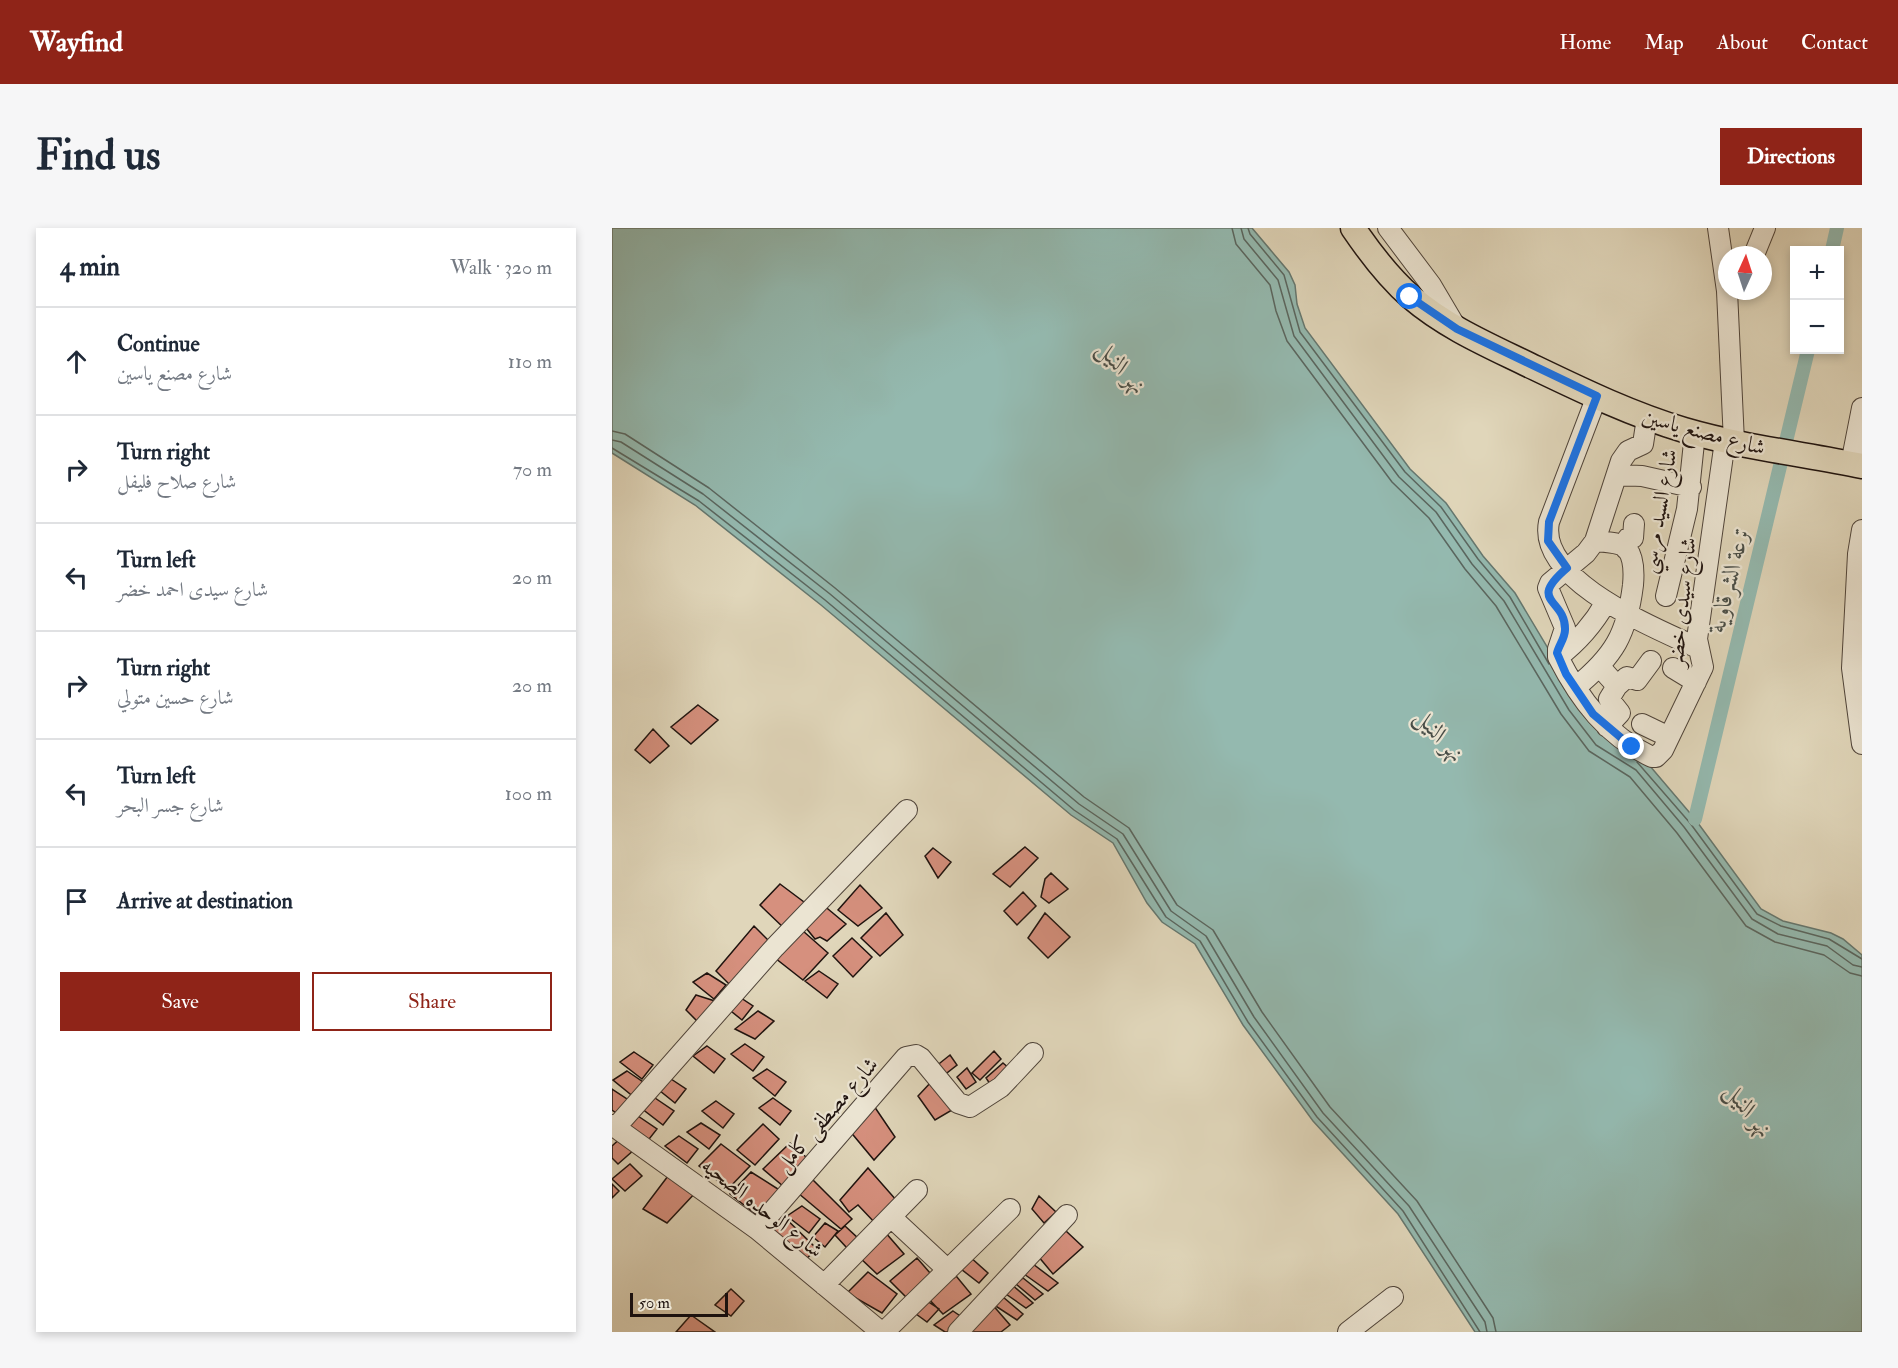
<!DOCTYPE html>
<meta charset="utf-8">
<style>
body{margin:0;font-family:"IM FELL Double Pica",Amiri,serif;background:#f6f6f7;color:#1f2937}
.controls{position:absolute;right:18px;top:18px;display:grid;overflow:hidden;border-radius:0px;box-shadow:0 3px 9px #0003}
.controls button{width:54px;height:54px;display:grid;place-items:center;padding:0;border:0;border-bottom:2px solid #e0e1e3;background:#fff;color:#1f2937;font:30px sans-serif}
.compass{position:absolute;left:1106px;top:18px;width:54px;height:54px;border-radius:50%;background:#fff;box-shadow:0 3px 9px #0003;rotate:3deg}
.scale{position:absolute;left:18px;bottom:15px;width:98px;box-sizing:border-box;padding-left:6px;border:3px solid #1f130f;border-top:0;font-size:16px;line-height:21px;white-space:nowrap;color:#1f130f;-webkit-text-stroke:4px #ebe4d2;paint-order:stroke}
.stop{position:absolute;width:18px;height:18px;margin:-14px;border:4px solid #1a73e8;border-radius:50%;background:#fff}
.stop.end{background:#1a73e8;border-color:#fff;box-shadow:0 2px 6px #0008}
.list{margin:0;padding:0;list-style:none}
h2{display:flex;justify-content:space-between;align-items:center;height:78px;margin:0;padding:0 24px;font-size:26px}
h2 small{font-size:20px;font-weight:400;color:#747a83}
.list li{display:grid;grid-template-columns:39px 1fr auto;gap:18px;align-items:center;box-sizing:border-box;height:108px;padding:0 24px;border-top:2px solid #e0e1e3}
.list b{display:block;font-size:22px;white-space:nowrap}
.list p{margin:0;font-size:20px;white-space:nowrap;color:#747a83}
.list em{font-size:20px;font-style:normal;color:#747a83}
.actions{display:flex;gap:12px;padding:18px 24px}
.actions a{flex:1;padding:14px 0;border:2px solid #8f2418;border-radius:0px;text-align:center;font-size:21px;color:#8f2418}
.actions .main{background:#8f2418;color:#fff}
.icon{flex:none;width:33px;height:33px;fill:none;stroke:currentColor;stroke-width:2;stroke-linecap:round;stroke-linejoin:round}
.map{position:relative;flex:none;width:1250px;height:1104px;overflow:hidden;border-radius:0px}
header{display:flex;align-items:center;gap:36px;box-sizing:border-box;height:84px;padding:0 30px;background:#8f2418;color:#fff}
header strong{font-size:28px}
nav{display:flex;gap:33px;margin-inline-start:auto;font-size:21px}
.intro{display:flex;align-items:center;justify-content:space-between;box-sizing:border-box;height:144px;padding:0 36px}
h1{margin:0;font-size:42px}
.button{padding:15px 27px;border-radius:0px;background:#8f2418;color:#fff;font-size:21px;font-weight:700}
main{display:flex;gap:36px;padding:0 36px}
aside{flex:1;background:#fff;border-radius:0px;box-shadow:0 3px 9px #0003}
.map>svg:first-child{display:block}
.water{fill:#94b9af;stroke:#65776f;stroke-width:1.5}
.lines{fill:none;stroke-linecap:round;stroke-linejoin:round}
.shore{stroke:#5a665f;stroke-width:1.5}
.canal{stroke:#94b9af;stroke-width:14}
.building{fill:#d6907e;stroke:#1f130f;stroke-width:1.5}
.minor-casing{stroke:#4f443a;stroke-width:22}
.major-casing{stroke:#1f130f;stroke-width:27}
.minor{stroke:#ebe4d2;stroke-width:20}
.major{stroke:#e0d6ba;stroke-width:24}
.route{stroke:#1a73e8;stroke-width:8}
.labels{text-anchor:middle;stroke-width:4.5;stroke-linejoin:round;paint-order:stroke}
.street-label{font-size:22px;fill:#1f130f;stroke:#ebe4d2}
.water-label{font-size:24px;font-style:italic;fill:#484d47;stroke:#ebe4d2}
</style>
<header>
<strong>Wayfind</strong>
<nav><a>Home</a><a>Map</a><a>About</a><a>Contact</a></nav>
</header>
<div class="intro"><h1>Find us</h1><a class="button">Directions</a></div>
<main>
<aside>
<h2>4 min<small>Walk · 320 m</small></h2>
<ul class="list">
<li><svg class="icon" aria-label="ahead" viewBox="0 0 24 24"><path d="M12 20V5M6 11l6-6 6 6"/></svg><div><b>Continue</b><p>شارع مصنع ياسين</p></div><em>110 m</em></li>
<li><svg class="icon" aria-label="right" viewBox="0 0 24 24"><path d="M7 20v-9h11M14 6l5 5-5 5"/></svg><div><b>Turn right</b><p>شارع صلاح فليفل</p></div><em>70 m</em></li>
<li><svg class="icon" aria-label="left" viewBox="0 0 24 24"><path d="M17 20v-9H6M10 6l-5 5 5 5"/></svg><div><b>Turn left</b><p>شارع سيدى احمد خضر</p></div><em>20 m</em></li>
<li><svg class="icon" aria-label="right" viewBox="0 0 24 24"><path d="M7 20v-9h11M14 6l5 5-5 5"/></svg><div><b>Turn right</b><p>شارع حسين متولي</p></div><em>20 m</em></li>
<li><svg class="icon" aria-label="left" viewBox="0 0 24 24"><path d="M17 20v-9H6M10 6l-5 5 5 5"/></svg><div><b>Turn left</b><p>شارع جسر البحر</p></div><em>100 m</em></li>
<li><svg class="icon" aria-label="arrive" viewBox="0 0 24 24"><path d="M6 21V4h12l-3 4 3 4H6"/></svg><div><b>Arrive at destination</b></div></li>
</ul>
<div class="actions"><a class="main">Save</a><a>Share</a></div>
</aside>
<div class="map">
<svg width="1250" height="1104" viewBox="0 0 1250 1104">
<rect width="100%" height="100%" fill="#e0d6ba"/>
<filter id="stains"><feTurbulence type="fractalNoise" baseFrequency=".00333" numOctaves="4"/><feColorMatrix values="0 0 0 0 .2 0 0 0 0 .09 0 0 0 0 .02 0 0 0 .5 -.17"/></filter>
<radialGradient id="worn" r=".72"><stop offset=".6" stop-color="#630" stop-opacity="0"/><stop offset="1" stop-color="#630" stop-opacity=".3"/></radialGradient>
<!-- water -->
<path class="water" d="M0,0H640L677,44L683,57L685,76L693,100L798,241L834,275L871,328L903,365L968,474L1032,531L1083,591L1149,681L1171,693L1219,705L1231,711L1250,727V1104H863L786,986L701,893L631,797L583,716L550,694L535,675L501,615L459,587L209,377L83,277L0,225Z"/>
<g class="lines">
<!-- shore -->
<path class="shore" d="M620,0L624,16L658,57L664,83L675,113L780,254L817,290L853,341L884,378L949,486L977,523L1018,549L1065,605L1134,698L1163,714L1212,727L1238,745L1250,748
M629,0L632,11L666,52L682,108L787,249L824,284L860,336L892,373L957,482L984,517L1024,542L1072,599L1140,691L1166,706L1215,718L1241,737L1250,739
M636,0L638,6L672,47L688,104L793,244L829,279L866,331L898,369L937,436
M0,203L13,206L97,260L223,360L472,569L517,600L565,677L601,702L650,784L718,879L805,973L881,1090L884,1104
M0,212L9,214L91,266L218,366L467,576L511,606L559,683L594,708L642,789L711,885L797,978L873,1094L875,1104
M0,220L87,273L213,372L462,582L505,611L554,689L588,713L636,794L705,889L791,983L868,1104
M1025,534L1078,595L1145,686L1169,698L1217,711L1250,731"/>
<!-- canal -->
<path class="canal" d="M1220,22L1225,0
M1083,591L1196,122"/>
</g>
<!-- building -->
<path class="building" d="M86,477L106,492L79,516L59,499Z
M41,501L57,518L38,535L23,522Z
M413,619L426,630L398,659L381,646Z
M321,620L339,634L326,650L313,628Z
M439,645L456,661L437,675L429,669L433,651Z
M168,656L200,680L175,703L148,677Z
M248,657L270,680L246,698L226,682Z
M411,664L424,678L405,697L392,683Z
M210,676L234,696L215,713L208,709L203,711L190,695Z
M274,685L291,707L268,728L249,710Z
M433,685L458,709L436,730L416,710Z
M142,698L163,719L126,765L104,743Z
M191,703L216,725L191,752L163,730Z
M240,710L260,729L241,749L221,728Z
M207,743L226,756L215,770L193,753Z
M95,745L114,757L102,771L81,754Z
M123,766L141,778L130,792L109,775Z
M84,767L109,775L91,799L74,782Z
M146,783L162,793L143,811L123,801Z
M133,816L152,829L141,843L119,826Z
M95,818L113,831L102,845L81,828Z
M382,823L389,831L368,852L360,845Z
M22,824L41,837L30,851L8,834Z
M338,827L345,837L331,848L323,839Z
M391,835L398,841L380,859L374,850Z
M355,840L364,854L354,861L345,849Z
M155,841L174,854L163,868L141,850Z
M15,843L34,856L23,870L1,852Z
M56,849L74,861L63,875L42,858Z
M321,852L340,882L323,892L306,868Z
M0,861L18,873L7,887L0,882Z
M43,870L62,883L51,897L29,880Z
M161,870L179,883L168,897L147,880Z
M104,873L122,886L111,900L90,883Z
M262,878L283,909L262,932L237,902Z
M26,888L45,901L34,915L12,898Z
M89,895L108,907L97,921L75,904Z
M151,896L167,911L143,937L125,922Z
M11,908L23,921L6,936L0,930V918Z
M67,908L86,921L75,935L53,918Z
M178,915L202,936L178,964L151,941Z
M109,916L138,938L116,961L87,938Z
M18,936L30,948L13,963L0,951Z
M256,940L285,973L264,996L246,977L237,984L228,972Z
M139,944L169,963L146,988L118,966Z
M56,948L85,963L55,995L31,981Z
M199,950L240,991L229,1001L186,965Z
M0,956L7,963L0,970Z
M427,968L444,984L432,995L420,981Z
M190,978L208,991L197,1005L175,988Z
M164,981L205,1021L194,1031L151,995Z
M213,995L226,1003L213,1019L201,1009Z
M233,998L248,1012L235,1020L223,1007Z
M454,1003L471,1019L441,1046L426,1028Z
M273,1004L292,1026L265,1046L245,1027Z
M357,1028L376,1045L367,1055L345,1038Z
M305,1030L325,1053L297,1072L278,1053Z
M421,1036L446,1055L436,1063L412,1046Z
M340,1043L359,1066L331,1086L312,1066Z
M256,1044L285,1066L270,1085L235,1065Z
M411,1050L431,1066L423,1072L404,1056Z
M399,1056L421,1075L414,1080L391,1064Z
M119,1061L132,1073L119,1088L103,1077Z
M391,1069L411,1086L405,1092L379,1075Z
M312,1071L327,1081L315,1094L300,1083Z
M379,1075L398,1097L389,1104H358Z
M341,1083L354,1092L343,1104H333L322,1097Z
M79,1087L103,1104H64Z"/>
<g class="lines">
<defs>
<path id="minor" d="M776,0L819,57L845,101
M1106,0L1115,63
M1142,27L1153,0
M1115,63L1122,214
M985,168L937,294C925,353 1044,400 1086,420
M1035,190L1031,216L1016,223L1009,233L983,313L974,325L938,355L936,360L953,400L946,421V429C968,472 995,508 1040,529H1044L1051,522L1091,439L1085,411L1113,213
M1239,236L1250,180
M1005,247L1030,248L1079,259
M1250,302L1246,326L1240,440L1250,516
M1014,321L1016,310H1021L1022,296
M1054,368L1075,281L1083,205
M946,429C967,413 981,397 994,374
M988,439L1005,458L997,471L1008,485L995,499
M1061,440L1084,454
M1005,458L1015,449L1025,452L1039,433
M964,459C1002,428 1015,406 1021,357C1022,346 1022,330 1015,321C1009,314 992,314 983,313
M1030,496L1057,509
M0,897L145,1001L269,1104
M4,899L163,719L295,582
M279,989L336,1042
M145,1001L294,829L304,827L309,830L346,875L358,879L389,859L421,825
M212,1057L305,962
M272,1104L398,981
M346,1104L455,987
M736,1104L781,1069"/>
<path id="major" d="M741,0C758,25 776,49 799,69C834,99 876,117 917,137C967,161 1018,186 1072,202C1130,219 1191,226 1250,238"/>
</defs>
<!-- minor casing -->
<use href="#minor" class="minor-casing"/>
<!-- major casing -->
<use href="#major" class="major-casing"/>
<!-- minor -->
<use href="#minor" class="minor"/>
<!-- major -->
<use href="#major" class="major"/>
</g>
<g class="lines">
<!-- route -->
<path class="route" d="M798,69L845,101L985,168L937,294L936,313L955,340C914,375 954,370 953,402C953,410 947,417 945,425L954,446L981,486L1020,519"/>
</g>
<g class="labels">
<!-- street labels -->
<g class="street-label">
<text transform="translate(1092 203) rotate(15)" y="8">شارع مصنع ياسين</text>
<text transform="translate(1046 283) rotate(-80)" y="8">شارع السيد مرسي</text>
<text transform="translate(1069 374) rotate(-84)" y="8">شارع سيدى خضر</text>
<text transform="translate(214 886) rotate(-49)" y="8">شارع مصطفى كامل</text>
<text transform="translate(151 979) rotate(38)" y="8">شارع الوحده الصحيه</text>
</g>
<!-- water labels -->
<g class="water-label">
<text transform="translate(510 139) rotate(49)" y="8">نهر النيل</text>
<text transform="translate(1117 351) rotate(-76)" y="8">ترعة الشرقاوية</text>
<text transform="translate(828 507) rotate(49)" y="8">نهر النيل</text>
<text transform="translate(1137 882) rotate(52)" y="8">نهر النيل</text>
</g>
</g>
<rect width="100%" height="100%" filter="url(#stains)"/>
<rect width="100%" height="100%" fill="url(#worn)"/>
</svg>
<div class="controls">
<button>+</button>
<button>−</button>
</div>
<svg class="compass" viewBox="-18 -18 36 36"><path d="M0-13l5 13h-10z" fill="#e53935"/><path d="M0 13l5-13h-10z" fill="#747a83"/></svg>
<div class="scale">50 m</div>
<div class="stop" style="left:798px;top:69px"></div>
<div class="stop end" style="left:1020px;top:519px"></div>
</div>
</main>
